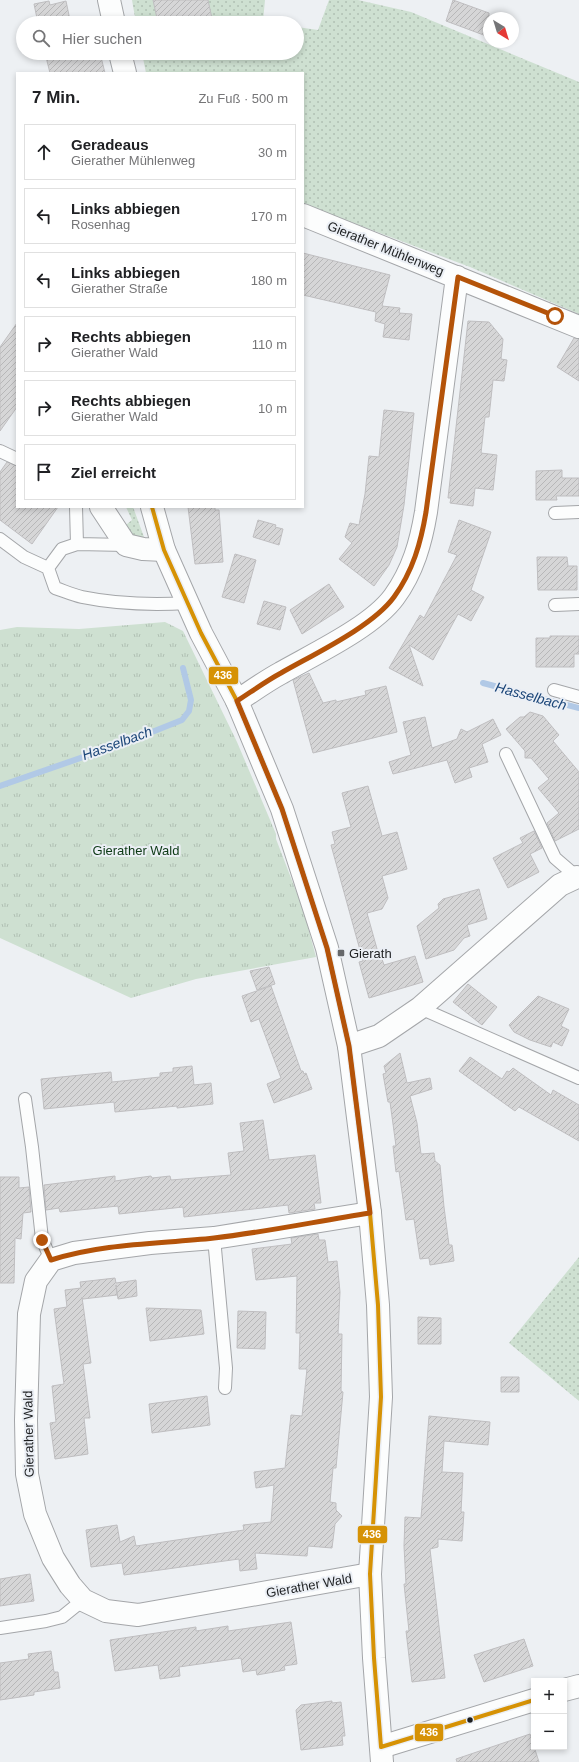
<!DOCTYPE html>
<html lang="de">
<meta charset="utf-8">
<style>
body{margin:0;font-family:Arial,sans-serif;background:#f2f2f2;color:#202124}
.controls{position:absolute;right:12px;bottom:12px;display:grid;overflow:hidden;border-radius:0px;box-shadow:0 2px 6px #0003}
.controls button{width:36px;height:36px;display:grid;place-items:center;padding:0;border:0;border-bottom:1px solid #e0e0e0;background:#fff;color:#202124;font:20px sans-serif}
.compass{position:absolute;left:483px;top:12px;width:36px;height:36px;border-radius:50%;background:#fff;box-shadow:0 2px 6px #0003;rotate:142deg}
.stop{position:absolute;width:12px;height:12px;margin:-9px;border:3px solid #b45309;border-radius:50%;background:#fff}
.stop.end{background:#b45309;border-color:#fff;box-shadow:0 1px 4px #0008}
.list{margin:0;padding:0;list-style:none}
h2{display:flex;justify-content:space-between;align-items:center;height:52px;margin:0;padding:0 16px;font-size:17px}
h2 small{font-size:13px;font-weight:400;color:#757577}
.list li{display:grid;grid-template-columns:26px 1fr auto;gap:12px;align-items:center;box-sizing:border-box;height:56px;margin:0 8px 8px;padding:0 8px;border:1px solid #e0e0e0;border-radius:0px}
.list b{display:block;font-size:15px;white-space:nowrap}
.list p{margin:0;font-size:13px;white-space:nowrap;color:#757577}
.list em{font-size:13px;font-style:normal;color:#757577}
.icon{flex:none;width:22px;height:22px;fill:none;stroke:currentColor;stroke-width:2;stroke-linecap:round;stroke-linejoin:round}
.map{position:relative;flex:none;width:579px;height:1762px;overflow:hidden}
.search{position:absolute;background:#fff;box-shadow:0 2px 6px #0003;left:16px;top:16px;width:288px;height:44px;display:flex;align-items:center;gap:10px;box-sizing:border-box;padding:0 14px;border-radius:22px;color:#757577;font-size:15px}
.panel{position:absolute;background:#fff;box-shadow:0 2px 6px #0003;left:16px;top:72px;width:288px;height:436px;border-radius:0px}
.map>svg:first-child{display:block}
.grass{fill:url(#grass-dots)}
.park{fill:url(#park-tufts)}
.lines{fill:none;stroke-linecap:round;stroke-linejoin:round}
.stream{stroke:#b1c9e6;stroke-width:6}
.building{fill:url(#building-hatch);stroke:#bfbec0}
.service-casing{stroke:#a4a6a9;stroke-width:14}
.minor-casing{stroke:#a4a6a9;stroke-width:24}
.tertiary-casing{stroke:#a4a6a9;stroke-width:24}
.service{stroke:#fcfdfd;stroke-width:12}
.minor{stroke:#fcfdfd;stroke-width:22}
.tertiary{stroke:#fcfdfd;stroke-width:22}
.bus-1-casing{stroke:#ebeff5;stroke-width:7}
.bus-1{stroke:#d69205;stroke-width:4}
.route{stroke:#b45309;stroke-width:5}
.poi-dot{fill:#66686a;stroke:#ebeff5;stroke-width:1.5}
.bus-dot{fill:#1d1f21;stroke:#ebeff5;stroke-width:1.5}
.labels{text-anchor:middle;stroke-width:4;stroke-linejoin:round;paint-order:stroke}
.street-label{font-size:13px;fill:#1d1f21;stroke:#ebeff5}
.park-label{font-size:13px;fill:#0c3914;stroke:#ebeff5}
.poi-label{font-size:13px;fill:#1d1f21;stroke:#ebeff5;text-anchor:start}
.water-label{font-size:14px;font-style:italic;fill:#194477;stroke:#ebeff5}
.line-badge{stroke:#ebeff5;stroke-width:1.5}
.badge-label{font-size:11px;text-anchor:middle;font-weight:bold;fill:#fff}
</style>
<div class="map">
<svg width="579" height="1762" viewBox="0 0 579 1762">
<defs>
<pattern id="grass-dots" width="8" height="8" patternUnits="userSpaceOnUse"><rect width="8" height="8" fill="#cee0d1"/><path d="M2 2h.1M6 6h.1" fill="none" stroke="#b0c0b3" stroke-width="1.8" stroke-linecap="round"/></pattern>
<pattern id="park-tufts" width="24" height="20" patternUnits="userSpaceOnUse"><rect width="24" height="20" fill="#cee0d1"/><path d="M3 7l-1-3M5 7V3M7 7l1-3M15 17l-1-3M17 17v-4M19 17l1-3" fill="none" stroke="#b0c0b3"/></pattern>
<pattern id="building-hatch" width="6" height="6" patternUnits="userSpaceOnUse"><rect width="6" height="6" fill="#d6d6d7"/><path d="M-1 1l2-2M0 6l6-6M5 7l2-2" fill="none" stroke="#b7b7b8"/></pattern>
</defs>
<rect width="100%" height="100%" fill="#edf0f3"/>
<!-- grass -->
<path class="grass" d="M132,0H265L263,21L275,23H136Z
M329,0H358L411,12L579,82V314L470,267L303,204V73H146L142,53H297V27L318,30Z
M126,507H133L144,537L137,540L121,529L132,520Z
M579,1257V1401L509,1343Z"/>
<!-- park -->
<path class="park" d="M165,622L183,631L237,742L276,834V839L303,909L316,957L196,979L131,998L0,938V630L17,627L79,629Z"/>
<g class="lines">
<!-- stream -->
<path class="stream" d="M483,683L579,708
M0,786L132,740L182,720L189,711L191,700L183,668"/>
</g>
<!-- building -->
<path class="building" d="M153,0H208L213,23H158Z
M453,0L489,13V37L446,21Z
M49,1L50,5L66,1L70,20L73,19L74,23H38L34,4Z
M45,53H100L105,73H50Z
M303,253L390,275L382,306L400,308L399,313L412,314L409,340L383,337L385,324L375,321L376,312L303,295Z
M468,321L489,322L503,339L501,359L507,360L504,381L493,380L489,417H485L481,453L497,455L493,490L475,488L473,506L450,503L451,498H448Z
M17,323V407L0,431V347Z
M574,338L579,339V381L557,367Z
M384,410L414,413L404,505L397,547L389,565L374,586L339,559L352,543L345,537L350,523L359,525L365,494L369,456L379,457Z
M7,462L17,466V507H58L32,544L0,520V472Z
M562,470V478H579V496H556L557,500H536V471Z
M188,507H215V510H219L223,562L195,564Z
M258,520L276,525L275,527L283,529L279,545L253,537Z
M459,520L491,532L471,590L484,597L471,621L458,614L433,660L409,645L423,686L389,668L420,615L424,618L457,555L448,552Z
M235,554L256,560L244,603L222,597Z
M537,557H567L568,566H577V590H538Z
M329,584L344,607L302,634L290,610Z
M264,601L286,607L280,630L257,624Z
M550,636H579V654H574V667H536V638H550Z
M309,673L323,703L336,700V702L366,695L365,691L386,686L397,732L313,753L293,680Z
M530,712L543,716L559,735L553,741L579,772V829L555,841L547,823L559,813L538,788L549,779L531,758H525V751L506,729L520,717H524Z
M425,717L432,748L457,739L461,729L467,732L493,719L501,735L482,744L488,762L469,768L472,777L455,783L447,760L393,774L389,762L411,755L403,722Z
M368,786L382,836L397,832L407,869L382,876L388,898L382,909L367,913L379,956H381L384,965L415,956L423,982L369,998L359,962L363,961L331,845L335,844L332,832L351,827L342,793Z
M534,831L542,848L530,854L539,872L508,888L493,858L523,843L520,838Z
M479,889L487,919L467,925L470,936L464,938L454,950L426,959L417,926L439,908L438,904L443,899Z
M269,967L275,984L257,990L250,971Z
M468,984L497,1007L482,1025L453,1002Z
M271,986L301,1071H303L304,1074L306,1073L312,1089L274,1103L267,1084L281,1078L259,1019L251,1022L242,996Z
M538,996L569,1009L561,1026L569,1030L562,1046L553,1042L551,1047L530,1040L514,1032L509,1025Z
M400,1053L407,1083L430,1078L432,1089L410,1096L417,1123L421,1154L434,1153L435,1161L440,1165L444,1207L449,1245H452L454,1261L430,1265L429,1258L420,1259L414,1219L406,1220L399,1171L396,1172L393,1146H396L390,1102H388L383,1074L386,1073L384,1066Z
M470,1057L502,1079L507,1071L509,1072L513,1068L551,1095L553,1090L579,1105V1141L519,1107L515,1111L459,1071Z
M192,1066L194,1085L211,1083L213,1104L177,1108V1106L115,1112L114,1102L44,1109L41,1079L111,1072L112,1082L160,1077V1073L173,1072V1068Z
M263,1120L269,1160L315,1155L321,1203H314L315,1209L289,1213L288,1205L184,1217L183,1207L119,1214L118,1206L60,1212L59,1208L46,1210L44,1185L115,1176V1181L151,1176L152,1178L170,1176L171,1180L231,1175L228,1153L244,1151L240,1123Z
M0,1177H19V1188L29,1187L31,1212L23,1213L21,1239L15,1238L14,1283H0Z
M318,1234L319,1240H325L328,1262L337,1261L340,1292L338,1334H342L341,1391L343,1392L336,1468H333L330,1502L336,1503V1510L342,1516L335,1524L332,1548L308,1546L307,1556L255,1553L257,1569L240,1571L239,1559L124,1575L122,1563L91,1567L86,1530L117,1525L120,1542L134,1536L136,1546L244,1530L243,1525L271,1522L274,1485L256,1488L254,1472L285,1468L291,1415L302,1416L307,1369H299L300,1333H296L297,1276L256,1280L252,1249L292,1244L291,1238Z
M115,1278L116,1283L136,1280L137,1296L118,1299L116,1285L117,1295L83,1299L82,1297L91,1363L83,1364L90,1418H84L88,1454L55,1459L50,1423L56,1422L52,1386L64,1384L54,1309L67,1307L65,1290L81,1288L80,1282Z
M146,1308L201,1310L204,1334L150,1341Z
M238,1311L266,1312L265,1349L237,1348Z
M418,1317L441,1318V1344H418Z
M501,1377H519V1392H501Z
M207,1396L210,1425L152,1433L149,1404Z
M429,1416L490,1422L488,1445L444,1441L442,1472L463,1473L461,1512H464L462,1541L438,1539V1547L430,1549L445,1678L412,1682L406,1631H409L404,1584H406L404,1546L405,1517L421,1518Z
M30,1574L34,1601L0,1606V1579Z
M291,1622L297,1664L284,1666L285,1670L257,1675L256,1670L243,1672L241,1658L179,1667L180,1676L160,1679L158,1665L115,1671L110,1640L196,1627V1631L228,1626V1631Z
M524,1639L533,1666L484,1682L474,1655Z
M51,1651L54,1672H58L60,1688L34,1692V1695L0,1700V1663L29,1659L28,1654Z
M332,1701V1703L341,1702L345,1736H342L343,1745L301,1750L296,1710L301,1705Z
M530,1734L539,1762H457L456,1759Z"/>
<g class="lines">
<defs>
<path id="service" d="M0,451L17,459
M76,507L77,544
M555,513L579,512
M0,539L24,557L48,568
M126,545L77,544L62,549L48,568L55,588C64,591 73,595 82,597C116,604 153,605 188,603
M555,605L579,604
M554,690L579,697
M506,754L555,858L577,877
M420,1008L579,1078
M25,1099L32,1147L42,1239L51,1260
M214,1238L226,1368L225,1388
M0,1628L46,1621L62,1617L83,1600"/>
<path id="minor" d="M303,215L579,327
M101,507L126,545L143,549L164,550
M237,701C251,692 266,681 281,673C314,654 372,627 394,597C413,571 421,542 426,512L457,277
M349,1046L379,1036L420,1008L560,885L577,877
M370,1574L138,1615L106,1611L83,1600L70,1585L53,1558L35,1514L27,1474L26,1420L29,1314L36,1281L51,1260L74,1253L150,1243L214,1238L370,1213
M564,1690L579,1686
M381,1747L534,1700"/>
<path id="tertiary" d="M109,0L114,23
M120,53L125,73
M152,507L164,550L201,633L237,701L282,809L327,948L349,1046L370,1213L378,1305L381,1397L370,1574L374,1658L382,1762"/>
</defs>
<!-- service casing -->
<use href="#service" class="service-casing"/>
<!-- minor casing -->
<use href="#minor" class="minor-casing"/>
<!-- tertiary casing -->
<use href="#tertiary" class="tertiary-casing"/>
<!-- service -->
<use href="#service" class="service"/>
<!-- minor -->
<use href="#minor" class="minor"/>
<!-- tertiary -->
<use href="#tertiary" class="tertiary"/>
<defs>
<path id="bus-1" d="M152,507L164,550L201,633L237,701L282,809L327,948L349,1046L370,1213L378,1305L381,1397L370,1574L374,1658L381,1747
M381,1747L534,1700"/>
</defs>
<!-- bus-1 casing -->
<use href="#bus-1" class="bus-1-casing"/>
<!-- bus-1 -->
<use href="#bus-1" class="bus-1"/>
</g>
<g class="lines">
<!-- route -->
<path class="route" d="M42,1240L51,1260C104,1243 160,1244 214,1238C266,1232 318,1221 370,1213L349,1046L327,948L282,809L237,701C251,692 266,681 281,673C314,654 372,627 394,597C413,571 421,542 426,512L458,277L555,316"/>
</g>
<!-- markers -->
<rect class="poi-dot" x="337" y="949" width="8" height="8" rx="2"/>
<circle class="bus-dot" cx="470" cy="1720" r="3.5"/>
<g class="labels">
<!-- street labels -->
<g class="street-label">
<text transform="translate(386 248) rotate(22)" y="5">Gierather Mühlenweg</text>
<text transform="translate(28 1434) rotate(-91)" y="5">Gierather Wald</text>
<text transform="translate(309 1585) rotate(-10)" y="5">Gierather Wald</text>
</g>
<!-- park labels -->
<g class="park-label">
<text x="136" y="855">Gierather Wald</text>
</g>
<!-- poi labels -->
<g class="poi-label">
<text x="349" y="958">Gierath</text>
</g>
<!-- water labels -->
<g class="water-label">
<text transform="translate(531 696) rotate(15)" y="5">Hasselbach</text>
<text transform="translate(117 743) rotate(-20)" y="5">Hasselbach</text>
</g>
</g>
<g class="line-badge">
<rect x="208" y="666" width="31" height="19" rx="4" fill="#d69205"/>
<rect x="357" y="1525" width="31" height="19" rx="4" fill="#d69205"/>
<rect x="414" y="1723" width="30" height="19" rx="4" fill="#d69205"/>
</g>
<g class="badge-label">
<text x="223" y="679">436</text>
<text x="372" y="1538">436</text>
<text x="429" y="1736">436</text>
</g>
</svg>
<div class="controls">
<button>+</button>
<button>−</button>
</div>
<svg class="compass" viewBox="-18 -18 36 36"><path d="M0-13l5 13h-10z" fill="#e53935"/><path d="M0 13l5-13h-10z" fill="#757577"/></svg>
<div class="stop" style="left:555px;top:316px"></div>
<div class="stop end" style="left:42px;top:1240px"></div>
<div class="search"><svg class="icon" aria-label="search" viewBox="0 0 24 24"><circle cx="10" cy="10" r="6"/><path d="M15 15l6 6"/></svg>Hier suchen</div>
<section class="panel">
<h2>7 Min.<small>Zu Fuß · 500 m</small></h2>
<ul class="list">
<li><svg class="icon" aria-label="ahead" viewBox="0 0 24 24"><path d="M12 20V5M6 11l6-6 6 6"/></svg><div><b>Geradeaus</b><p>Gierather Mühlenweg</p></div><em>30 m</em></li>
<li><svg class="icon" aria-label="left" viewBox="0 0 24 24"><path d="M17 20v-9H6M10 6l-5 5 5 5"/></svg><div><b>Links abbiegen</b><p>Rosenhag</p></div><em>170 m</em></li>
<li><svg class="icon" aria-label="left" viewBox="0 0 24 24"><path d="M17 20v-9H6M10 6l-5 5 5 5"/></svg><div><b>Links abbiegen</b><p>Gierather Straße</p></div><em>180 m</em></li>
<li><svg class="icon" aria-label="right" viewBox="0 0 24 24"><path d="M7 20v-9h11M14 6l5 5-5 5"/></svg><div><b>Rechts abbiegen</b><p>Gierather Wald</p></div><em>110 m</em></li>
<li><svg class="icon" aria-label="right" viewBox="0 0 24 24"><path d="M7 20v-9h11M14 6l5 5-5 5"/></svg><div><b>Rechts abbiegen</b><p>Gierather Wald</p></div><em>10 m</em></li>
<li><svg class="icon" aria-label="arrive" viewBox="0 0 24 24"><path d="M6 21V4h12l-3 4 3 4H6"/></svg><div><b>Ziel erreicht</b></div></li>
</ul>
</section>
</div>
